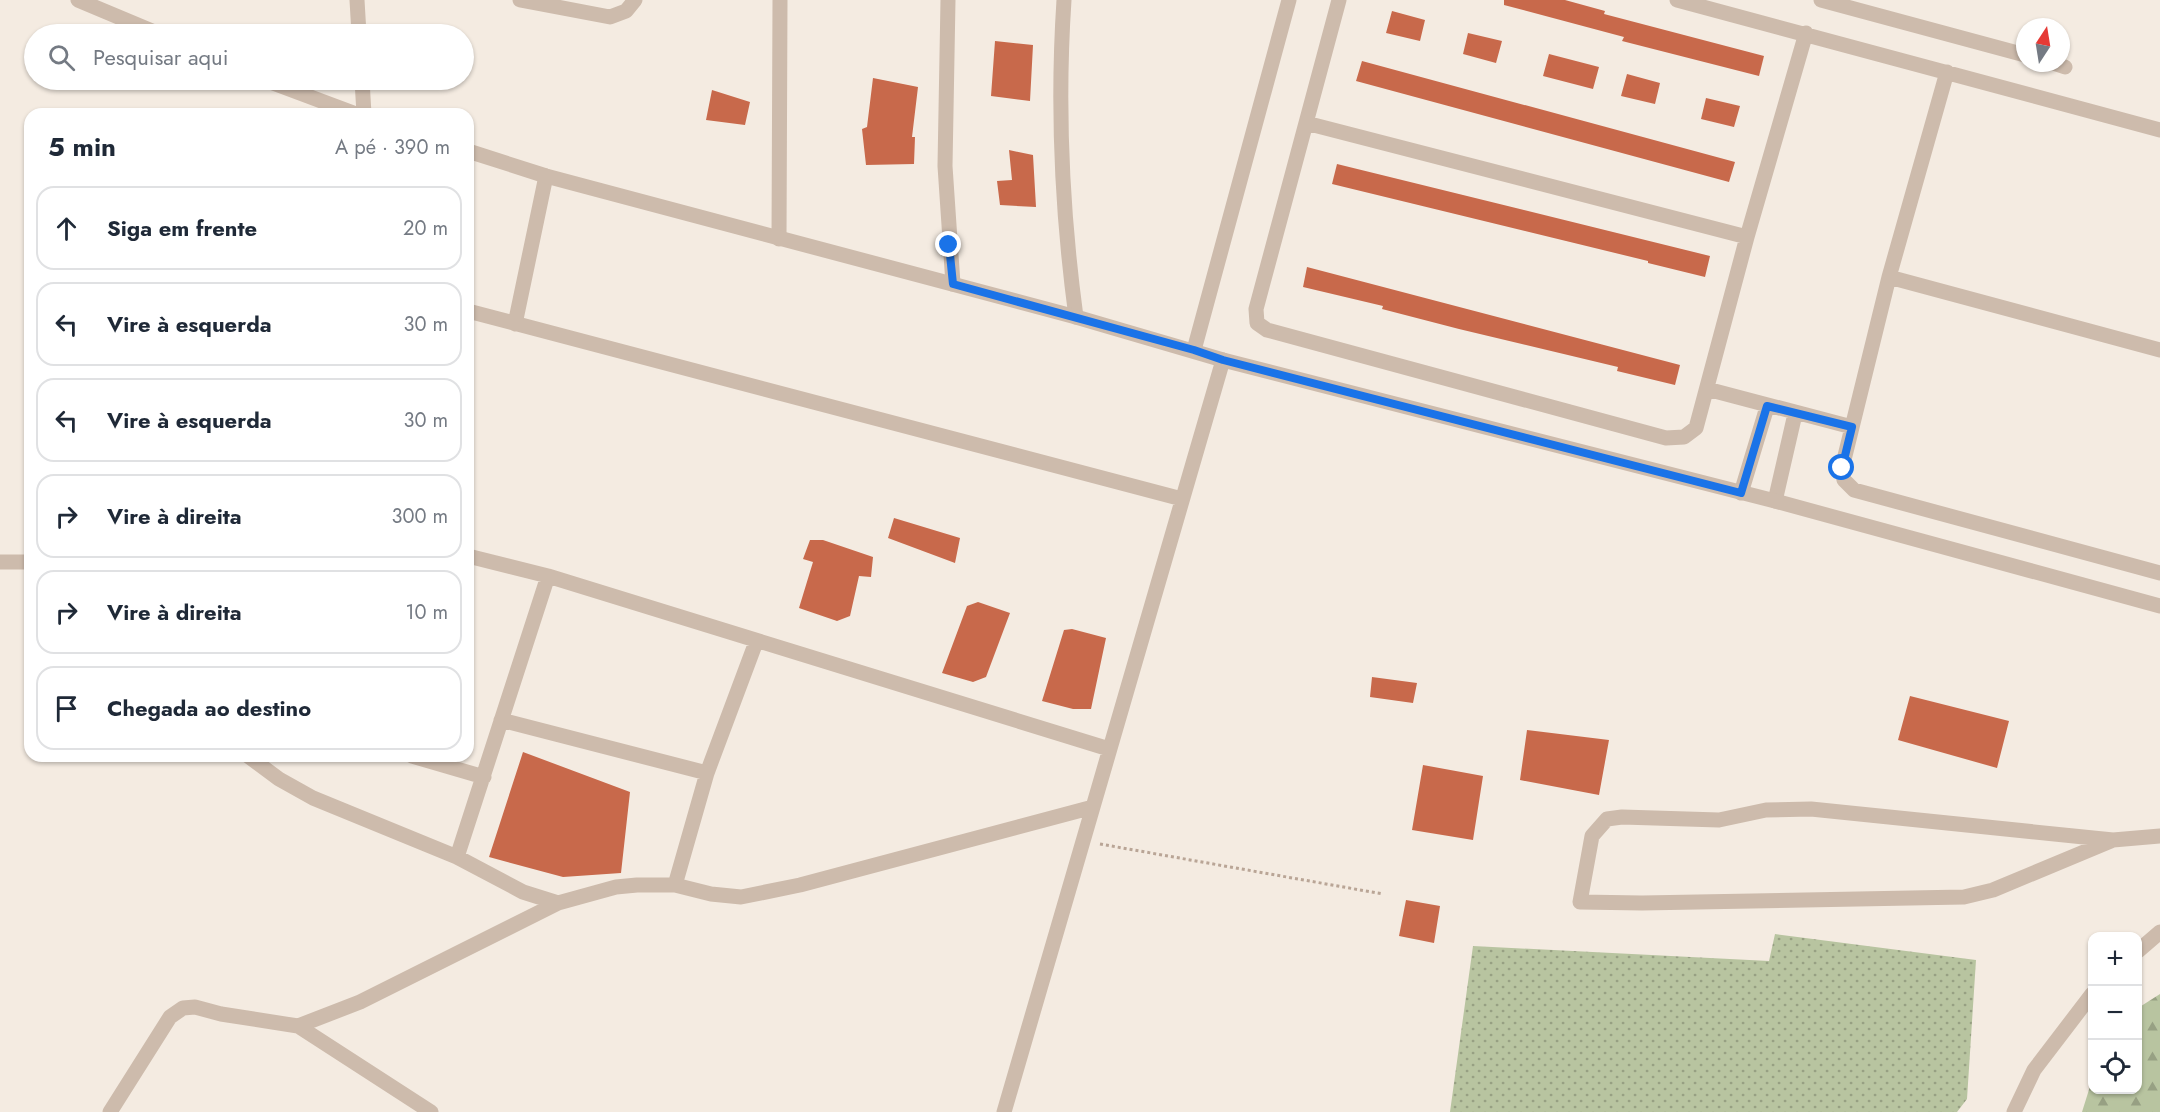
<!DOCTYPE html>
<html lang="pt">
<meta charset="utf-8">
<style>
body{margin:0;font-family:Jost,sans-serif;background:#f6f6f7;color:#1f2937}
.controls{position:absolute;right:18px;bottom:18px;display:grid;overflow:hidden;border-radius:12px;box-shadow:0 2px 4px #0004}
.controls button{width:54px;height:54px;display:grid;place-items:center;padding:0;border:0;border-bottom:2px solid #e0e1e3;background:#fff;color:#1f2937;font:30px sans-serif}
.compass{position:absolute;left:2016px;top:18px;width:54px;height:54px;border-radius:50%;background:#fff;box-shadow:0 2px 4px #0004;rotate:12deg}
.stop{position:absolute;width:18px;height:18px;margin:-14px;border:4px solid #1a73e8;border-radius:50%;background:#fff}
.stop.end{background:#1a73e8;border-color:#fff;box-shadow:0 2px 6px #0008}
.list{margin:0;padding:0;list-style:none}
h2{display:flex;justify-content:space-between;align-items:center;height:78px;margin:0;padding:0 24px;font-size:26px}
h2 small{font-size:20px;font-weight:400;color:#747a83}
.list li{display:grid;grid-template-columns:39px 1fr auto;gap:18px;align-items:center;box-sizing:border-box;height:84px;margin:0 12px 12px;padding:0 12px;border:2px solid #e0e1e3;border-radius:18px}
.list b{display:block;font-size:22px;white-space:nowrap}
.list em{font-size:20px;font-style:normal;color:#747a83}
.icon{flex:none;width:33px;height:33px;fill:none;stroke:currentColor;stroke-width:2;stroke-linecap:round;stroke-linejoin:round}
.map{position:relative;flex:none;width:2160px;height:1112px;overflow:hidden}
.search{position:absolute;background:#fff;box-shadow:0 2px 4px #0004;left:24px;top:24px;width:450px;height:66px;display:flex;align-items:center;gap:15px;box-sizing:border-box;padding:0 21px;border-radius:33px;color:#747a83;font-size:22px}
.panel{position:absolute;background:#fff;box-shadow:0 2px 4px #0004;left:24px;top:108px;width:450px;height:654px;border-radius:18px}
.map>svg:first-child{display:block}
.grass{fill:url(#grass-dots)}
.forest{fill:url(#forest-firs)}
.building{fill:#c8694b}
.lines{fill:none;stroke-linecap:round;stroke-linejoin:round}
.path{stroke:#b9a596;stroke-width:3;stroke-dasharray:3 3;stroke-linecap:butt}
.minor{stroke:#cdbbac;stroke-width:15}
.tertiary{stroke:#cdbbac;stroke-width:15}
.route{stroke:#1a73e8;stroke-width:8}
</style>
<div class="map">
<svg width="2160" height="1112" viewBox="0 0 2160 1112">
<defs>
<pattern id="grass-dots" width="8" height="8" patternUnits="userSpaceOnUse" patternTransform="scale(1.5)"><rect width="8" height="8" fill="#b8c4a0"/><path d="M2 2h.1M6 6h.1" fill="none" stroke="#97a083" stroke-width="1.8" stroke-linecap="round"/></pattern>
<pattern id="forest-firs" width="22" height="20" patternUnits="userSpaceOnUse" patternTransform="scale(1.5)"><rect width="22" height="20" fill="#b8c4a0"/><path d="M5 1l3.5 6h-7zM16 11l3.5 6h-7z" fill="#97a083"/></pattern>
</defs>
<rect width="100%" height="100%" fill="#f4ebe1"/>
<!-- grass -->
<path class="grass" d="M1775,934L1976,960L1967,1099L1957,1112H1450L1473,946L1769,961Z"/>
<!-- forest -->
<path class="forest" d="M2160,994V1112H2082L2092,1080V1090H2138V1008Z"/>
<!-- building -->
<path class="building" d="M1504,0H1565L1605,11L1604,14L1764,56L1759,76L1622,41L1624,37L1504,5Z
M1392,11L1425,20L1420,41L1386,33Z
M1468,33L1502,41L1496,63L1463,54Z
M995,41L1033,45L1030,101L991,96Z
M1549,54L1599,67L1593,89L1543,76Z
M1362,61L1735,162L1729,182L1356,81Z
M1627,74L1660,83L1655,104L1621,96Z
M873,78L918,87L912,137H915L914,164L866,165L862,129L867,127Z
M712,90L750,102L745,125L706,120Z
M1706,98L1740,106L1734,127L1701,119Z
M1009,150L1033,155L1036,207L1000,205L997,181L1012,180Z
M1337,164L1710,256L1705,277L1648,263V261L1332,184Z
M1307,267L1680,365L1675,385L1617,371L1618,367L1459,329L1382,309L1383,306L1303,287Z
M894,518L960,538L955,563L888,538Z
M810,540H823L873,557L871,577L859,576L850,616L837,621L799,608L813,562L803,559Z
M978,602L1010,613L986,677L973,682L942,673L967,606Z
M1072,629L1106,638L1091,709H1073L1042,701L1064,630Z
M1372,677L1417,683L1413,703L1370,697Z
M1910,696L2009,721L1997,768L1898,740Z
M1527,730L1609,740L1599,795L1520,780Z
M523,752L630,792L621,873L563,877L489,857Z
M1423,765L1483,776L1473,840L1412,830Z
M1406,900L1440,906L1434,943L1399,936Z"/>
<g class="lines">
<!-- path -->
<path class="path" d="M1100,844L1383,894"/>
<!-- minor -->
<path class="minor" d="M357,0L359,34
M520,0L610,17L626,11L635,0
M948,0L945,166L953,284
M1064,0C1057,105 1062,213 1076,317
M1339,0L1256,309L1257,323L1267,330L1666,438L1684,437L1696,428L1747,237L1806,33
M1677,0L2160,130
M1821,0L2025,55
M2053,63L2065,67
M1947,72L1889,277L1842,468L1844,480L1854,490L2160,573
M362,80L364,114
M1306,123L1747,237
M779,239L780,0
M1889,277L2160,350
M468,311L1182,499
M515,324L546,176
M1194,350L1289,0
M1707,389L1852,427
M1741,493L1767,407
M1775,501L1795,414
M468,556L548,576L1109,749
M0,562H30
M501,720L707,773
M248,756L279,779L313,798L457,857L523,892L558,903
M412,756L484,777
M2113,840L1993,890L1964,897L1642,903L1580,902L1592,836L1607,819L1622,817L1719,820L1766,810L1811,809L2113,840L2160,836
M457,857L548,576
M675,885L707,773L756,642
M298,1026L431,1112
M110,1112L170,1017L183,1008L195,1007L221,1014L298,1026L360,1002L558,903L616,887L637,885H675L711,894L741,897L800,885L1093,807L1223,360
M1004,1112L1093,807"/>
<!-- tertiary -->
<path class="tertiary" d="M78,0L159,34
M265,80L356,114
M468,151L546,176L1076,317L1223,360L1775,501L2160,606
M2138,951L2160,932
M2014,1112L2034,1070L2092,994"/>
</g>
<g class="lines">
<!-- route -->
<path class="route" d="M949,245L953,284L1194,350L1223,360L1741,493L1767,406L1852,427L1842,468"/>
</g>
</svg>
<div class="controls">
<button>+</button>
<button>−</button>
<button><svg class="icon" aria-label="locate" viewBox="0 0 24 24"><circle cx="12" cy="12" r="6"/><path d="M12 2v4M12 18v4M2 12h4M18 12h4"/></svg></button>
</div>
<svg class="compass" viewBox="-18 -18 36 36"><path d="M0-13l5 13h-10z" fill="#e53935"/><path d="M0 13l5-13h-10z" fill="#747a83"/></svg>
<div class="stop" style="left:1842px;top:468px"></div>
<div class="stop end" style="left:949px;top:245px"></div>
<div class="search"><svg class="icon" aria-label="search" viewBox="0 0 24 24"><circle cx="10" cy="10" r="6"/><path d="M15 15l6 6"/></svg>Pesquisar aqui</div>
<section class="panel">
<h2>5 min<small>A pé · 390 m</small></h2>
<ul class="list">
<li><svg class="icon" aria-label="ahead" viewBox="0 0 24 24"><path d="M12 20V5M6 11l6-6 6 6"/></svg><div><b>Siga em frente</b></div><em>20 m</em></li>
<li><svg class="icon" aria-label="left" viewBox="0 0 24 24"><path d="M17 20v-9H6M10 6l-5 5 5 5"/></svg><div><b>Vire à esquerda</b></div><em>30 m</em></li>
<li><svg class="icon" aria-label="left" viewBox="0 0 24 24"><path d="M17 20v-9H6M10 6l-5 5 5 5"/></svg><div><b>Vire à esquerda</b></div><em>30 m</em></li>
<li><svg class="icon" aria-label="right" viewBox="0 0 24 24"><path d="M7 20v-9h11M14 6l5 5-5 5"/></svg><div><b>Vire à direita</b></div><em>300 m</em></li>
<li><svg class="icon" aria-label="right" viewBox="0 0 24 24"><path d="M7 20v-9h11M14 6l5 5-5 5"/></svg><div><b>Vire à direita</b></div><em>10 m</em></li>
<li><svg class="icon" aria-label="arrive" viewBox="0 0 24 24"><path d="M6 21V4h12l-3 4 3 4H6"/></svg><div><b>Chegada ao destino</b></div></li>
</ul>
</section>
</div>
